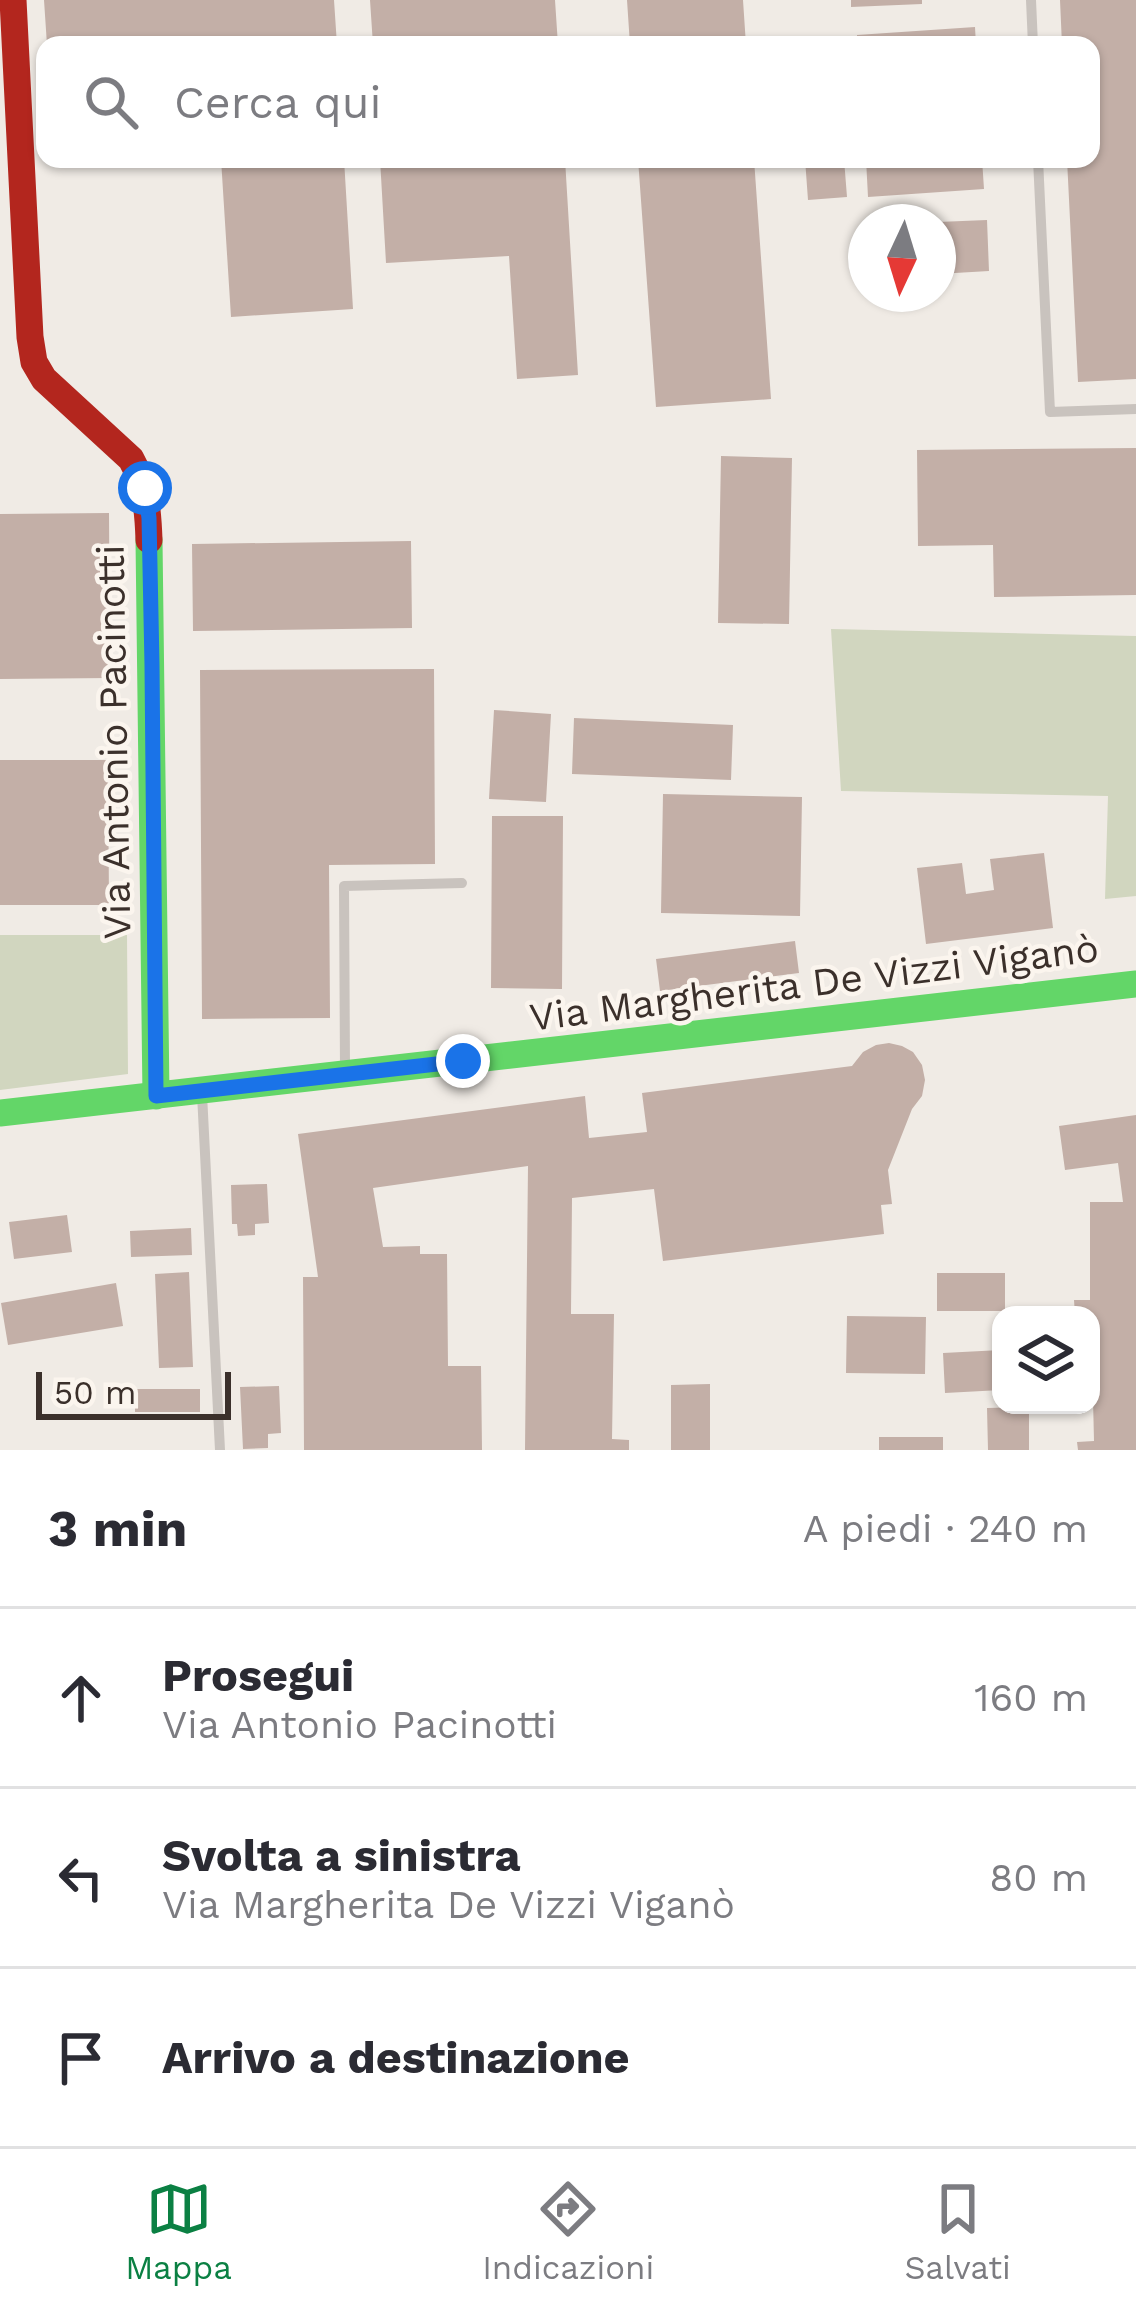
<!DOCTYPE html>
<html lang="it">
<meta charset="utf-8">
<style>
body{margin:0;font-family:"Work Sans",sans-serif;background:#f7f7f7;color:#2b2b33}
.controls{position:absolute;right:36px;bottom:36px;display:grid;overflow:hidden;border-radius:24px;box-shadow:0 3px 9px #0004}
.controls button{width:108px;height:108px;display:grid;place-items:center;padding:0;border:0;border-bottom:3px solid #e1e1e2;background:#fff;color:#2b2b33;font:60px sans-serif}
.compass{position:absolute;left:848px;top:204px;width:108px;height:108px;border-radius:50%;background:#fff;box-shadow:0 3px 9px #0004;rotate:184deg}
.scale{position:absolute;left:36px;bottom:30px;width:195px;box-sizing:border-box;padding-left:12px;border:6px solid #3b302b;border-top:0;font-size:33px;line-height:42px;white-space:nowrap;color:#3b302b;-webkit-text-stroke:9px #fbf5ee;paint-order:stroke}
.stop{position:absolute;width:36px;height:36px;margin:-27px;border:9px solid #1a73e8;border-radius:50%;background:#fff}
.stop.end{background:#1a73e8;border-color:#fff;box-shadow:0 3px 12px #0008}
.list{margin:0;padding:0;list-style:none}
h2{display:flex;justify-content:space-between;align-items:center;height:156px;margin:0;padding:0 48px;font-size:51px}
h2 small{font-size:39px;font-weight:400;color:#7c7c81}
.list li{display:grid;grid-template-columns:78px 1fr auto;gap:36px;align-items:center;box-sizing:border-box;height:180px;padding:0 48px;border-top:3px solid #e1e1e2}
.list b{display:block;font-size:45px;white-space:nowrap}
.list p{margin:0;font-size:39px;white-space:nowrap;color:#7c7c81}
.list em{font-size:39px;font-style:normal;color:#7c7c81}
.icon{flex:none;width:66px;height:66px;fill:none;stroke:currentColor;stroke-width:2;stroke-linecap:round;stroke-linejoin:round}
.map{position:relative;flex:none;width:1136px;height:1450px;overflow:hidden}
.search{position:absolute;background:#fff;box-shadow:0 3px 9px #0004;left:36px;right:36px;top:36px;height:132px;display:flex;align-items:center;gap:30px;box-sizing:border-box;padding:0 42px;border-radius:24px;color:#7c7c81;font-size:45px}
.sheet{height:696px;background:#fff}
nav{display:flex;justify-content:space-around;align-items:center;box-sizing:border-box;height:168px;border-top:3px solid #e1e1e2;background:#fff;font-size:33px;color:#7c7c81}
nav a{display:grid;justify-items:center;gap:6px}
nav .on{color:#0b8043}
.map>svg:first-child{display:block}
.green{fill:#d1d6bf}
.building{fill:#c3afa7}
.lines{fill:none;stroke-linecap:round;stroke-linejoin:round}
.lane{stroke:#c9c3be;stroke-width:10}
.fast{stroke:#63d668;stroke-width:27}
.jam{stroke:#b3261e;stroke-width:27}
.route{stroke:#1a73e8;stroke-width:15}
.labels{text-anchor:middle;stroke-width:9;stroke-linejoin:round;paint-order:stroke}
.street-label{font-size:39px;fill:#3b302b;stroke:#fbf5ee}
</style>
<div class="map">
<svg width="1136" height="1450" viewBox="0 0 1136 1450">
<rect width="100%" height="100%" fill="#f0ebe5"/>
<!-- green -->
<path class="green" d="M831,629L1136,636V896L1105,899L1108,796L841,791Z
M0,935H127L128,1074L0,1090Z"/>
<!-- building -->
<path class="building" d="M44,0H334L337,45H214V36L139,41L137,45H47Z
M370,0H555L558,45H373Z
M627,0H743L746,45H630Z
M851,0H922V4L851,7Z
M1060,0H1136V379L1078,382L1067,159H1091V45H1062Z
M975,27L976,45H857V35Z
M221,159H344L353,309L231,317Z
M380,159H565L578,375L517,379L509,256L386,263Z
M638,159H754L771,399L656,407Z
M805,159H844L847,197L808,200Z
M866,159H982L984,189L868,197Z
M987,220L989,271L938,274V222Z
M1136,448V595L994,597L993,545L918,546L917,450Z
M721,456L792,458L789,624L718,623Z
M109,513L110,678L0,679V514Z
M411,541L412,628L193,631L192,544Z
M434,669L435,864L329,865L330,1018L202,1019L200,670Z
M494,710L551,714L546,802L489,799Z
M574,718L733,725L731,780L572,774Z
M0,760H108L109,905H0Z
M663,794L802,797L800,916L661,913Z
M492,816H563L562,989L491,988Z
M1044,853L1053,928L926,944L917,868L962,863L966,894L994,890L990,859Z
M795,941L799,973L660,991L656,959Z
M889,1043L902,1046L913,1052L922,1065L925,1080L922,1096L912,1109L888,1170L892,1204L881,1205L884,1234L663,1261L654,1189L572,1198L571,1314H614L612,1439L629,1440V1450H525L528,1166L373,1188L383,1247L420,1246V1254H447L448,1366H481L482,1450H304L303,1277H318L298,1134L585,1096L589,1138L647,1132L642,1093L852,1066L863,1052L876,1045Z
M1136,1115V1450H1078L1077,1442L1094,1441L1091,1315H1075L1074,1300H1090V1202H1123L1118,1163L1065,1170L1059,1126Z
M267,1184L269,1223L255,1224V1235L238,1236L237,1224H232L231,1185Z
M67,1215L72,1252L14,1259L9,1222Z
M191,1228L192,1255L131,1257L130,1231Z
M189,1272L193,1367L159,1368L155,1274Z
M937,1273H1005V1311H937Z
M116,1283L123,1326L8,1345L1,1303Z
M847,1316L926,1317L925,1374L846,1373Z
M1001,1350V1390L945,1393L943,1353Z
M710,1384V1450H671V1385Z
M279,1386L281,1433L268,1434V1448L243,1449L240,1387Z
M135,1389H200V1412H135Z
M1029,1407V1450H988L987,1408Z
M879,1437H943V1450H879Z"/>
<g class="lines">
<!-- lane -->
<path class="lane" d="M1031,0L1033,45
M1038,159L1050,412L1136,409
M345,1071L344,886L462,883
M202,1094L220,1450"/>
<!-- fast -->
<path class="fast" d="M149,540L156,1096
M0,1113L1136,984"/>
<!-- jam -->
<path class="jam" d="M13,0L30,337L34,362L44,379L131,459C146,486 148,510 149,540"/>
</g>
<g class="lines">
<!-- route -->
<path class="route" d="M145,488L149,518L152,665L156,1096L463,1061"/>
</g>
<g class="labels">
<!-- street labels -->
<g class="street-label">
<text transform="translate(113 742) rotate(-91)" y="14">Via Antonio Pacinotti</text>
<text transform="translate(814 982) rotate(-7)" y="14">Via Margherita De Vizzi Viganò</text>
</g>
</g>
</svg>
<div class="controls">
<button><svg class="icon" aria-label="layers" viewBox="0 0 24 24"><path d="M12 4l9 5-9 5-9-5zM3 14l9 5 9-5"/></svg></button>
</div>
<svg class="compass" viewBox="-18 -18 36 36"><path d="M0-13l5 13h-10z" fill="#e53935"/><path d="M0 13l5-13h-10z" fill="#7c7c81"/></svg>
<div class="scale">50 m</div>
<div class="stop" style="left:145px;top:488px"></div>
<div class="stop end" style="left:463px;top:1061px"></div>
<div class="search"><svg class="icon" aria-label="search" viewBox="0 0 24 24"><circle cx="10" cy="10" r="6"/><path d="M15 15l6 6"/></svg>Cerca qui</div>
</div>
<section class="sheet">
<h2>3 min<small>A piedi · 240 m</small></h2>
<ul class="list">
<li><svg class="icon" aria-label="ahead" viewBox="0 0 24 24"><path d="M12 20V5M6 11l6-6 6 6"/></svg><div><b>Prosegui</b><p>Via Antonio Pacinotti</p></div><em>160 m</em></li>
<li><svg class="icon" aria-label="left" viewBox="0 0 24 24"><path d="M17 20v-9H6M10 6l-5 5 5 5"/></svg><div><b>Svolta a sinistra</b><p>Via Margherita De Vizzi Viganò</p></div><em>80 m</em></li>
<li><svg class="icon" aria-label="arrive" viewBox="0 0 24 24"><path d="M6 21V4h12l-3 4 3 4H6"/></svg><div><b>Arrivo a destinazione</b></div></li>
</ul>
</section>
<nav>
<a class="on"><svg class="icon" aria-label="map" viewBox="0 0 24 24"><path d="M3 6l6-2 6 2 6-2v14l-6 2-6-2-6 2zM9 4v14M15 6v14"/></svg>Mappa</a>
<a><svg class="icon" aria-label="directions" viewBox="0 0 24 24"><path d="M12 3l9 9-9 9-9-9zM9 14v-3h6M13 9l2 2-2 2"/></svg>Indicazioni</a>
<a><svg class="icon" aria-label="saved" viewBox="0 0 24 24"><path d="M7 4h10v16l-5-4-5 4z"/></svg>Salvati</a>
</nav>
